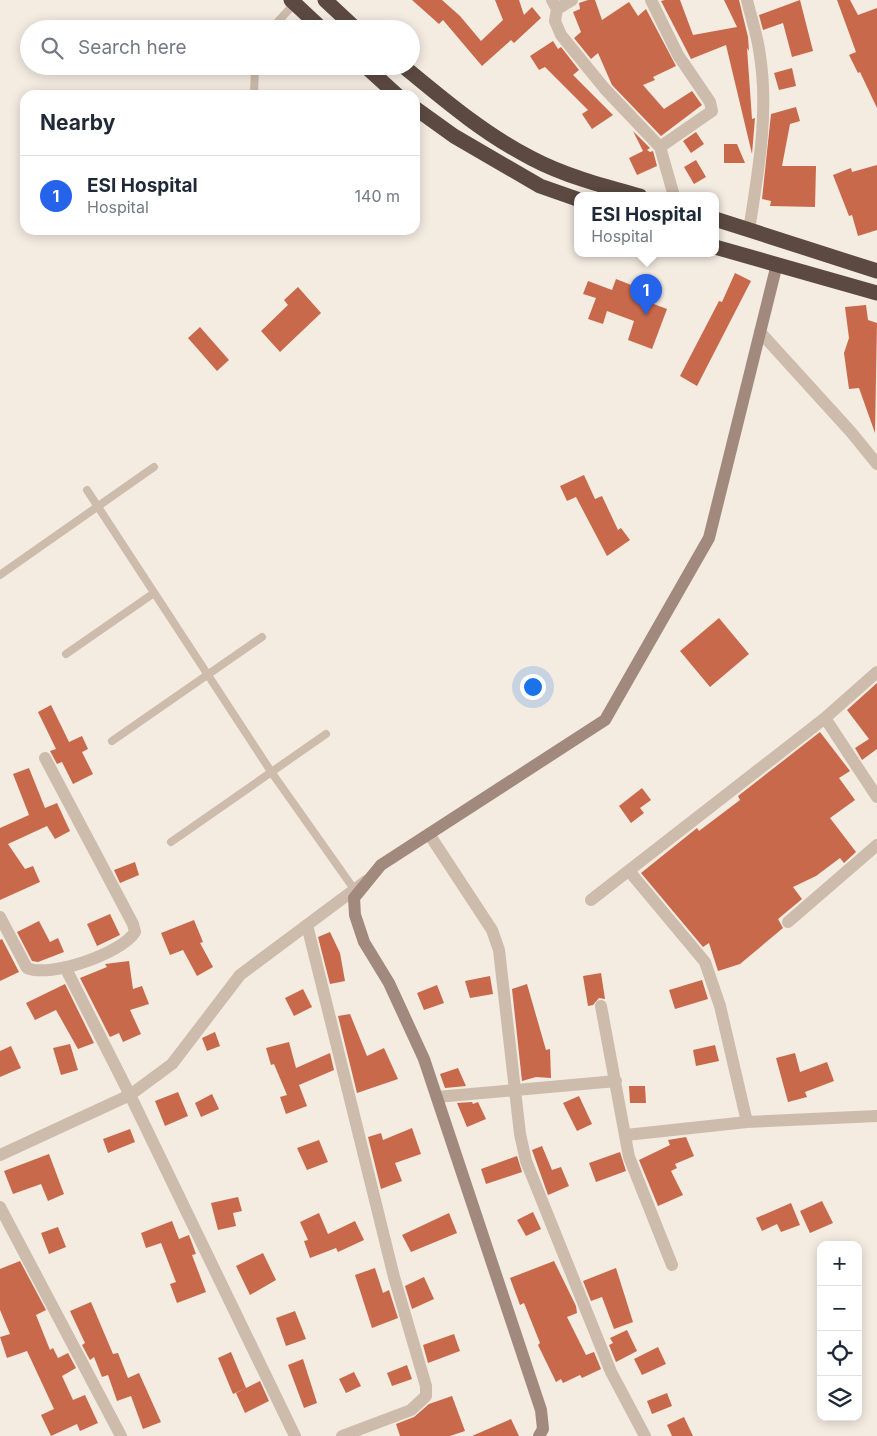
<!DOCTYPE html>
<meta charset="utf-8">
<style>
body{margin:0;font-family:Inter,sans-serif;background:#f6f6f7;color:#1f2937}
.controls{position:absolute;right:15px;bottom:15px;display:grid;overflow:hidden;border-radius:10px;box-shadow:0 2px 12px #0003}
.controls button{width:45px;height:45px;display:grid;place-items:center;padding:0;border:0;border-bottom:1px solid #e0e1e3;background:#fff;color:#1f2937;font:25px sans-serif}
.you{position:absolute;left:532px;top:686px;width:18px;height:18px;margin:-12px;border:4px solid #fff;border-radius:50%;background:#1a73e8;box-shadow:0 0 0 8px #1a73e833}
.badge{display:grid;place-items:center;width:32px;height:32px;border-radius:50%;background:#2563eb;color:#fff;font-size:16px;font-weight:700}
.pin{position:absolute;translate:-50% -41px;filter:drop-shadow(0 1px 2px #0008)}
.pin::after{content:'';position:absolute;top:26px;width:18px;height:15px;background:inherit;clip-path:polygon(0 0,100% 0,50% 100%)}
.popup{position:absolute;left:574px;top:192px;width:145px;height:65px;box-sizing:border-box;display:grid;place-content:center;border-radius:10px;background:#fff;filter:drop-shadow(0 1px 4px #0005);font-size:16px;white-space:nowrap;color:#747a83}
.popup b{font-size:19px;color:#1f2937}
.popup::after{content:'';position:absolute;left:50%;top:100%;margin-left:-10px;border:10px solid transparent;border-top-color:#fff}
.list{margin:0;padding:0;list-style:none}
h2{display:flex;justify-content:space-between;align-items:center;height:65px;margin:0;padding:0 20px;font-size:21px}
h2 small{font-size:16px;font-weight:400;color:#747a83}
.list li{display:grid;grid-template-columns:32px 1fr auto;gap:15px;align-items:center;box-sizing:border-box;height:80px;padding:0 20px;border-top:1px solid #e0e1e3}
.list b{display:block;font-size:19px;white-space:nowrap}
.list p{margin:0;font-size:16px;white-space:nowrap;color:#747a83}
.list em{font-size:16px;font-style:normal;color:#747a83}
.icon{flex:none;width:28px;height:28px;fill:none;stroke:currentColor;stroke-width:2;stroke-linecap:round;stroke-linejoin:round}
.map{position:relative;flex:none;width:877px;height:1436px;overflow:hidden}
.search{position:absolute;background:#fff;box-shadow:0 2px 12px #0003;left:20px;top:20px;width:400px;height:55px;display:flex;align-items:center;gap:12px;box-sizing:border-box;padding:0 18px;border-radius:28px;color:#747a83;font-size:19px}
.panel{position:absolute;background:#fff;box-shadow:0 2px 12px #0003;left:20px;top:90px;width:400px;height:145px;border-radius:15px}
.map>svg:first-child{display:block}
.building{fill:#c8694b}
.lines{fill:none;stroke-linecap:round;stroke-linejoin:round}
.lane{stroke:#cdbbac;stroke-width:8}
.street{stroke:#cdbbac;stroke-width:12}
.secondary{stroke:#a18a7d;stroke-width:12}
.highway{stroke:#5c4a42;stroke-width:15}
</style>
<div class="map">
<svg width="877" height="1436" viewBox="0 0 877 1436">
<rect width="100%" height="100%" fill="#f4ebe1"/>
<!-- building -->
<path class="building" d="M412,0H442L460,16L481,41L503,20L495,0H519L524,15L532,7L541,18L514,43L511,40L482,66L443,20L439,24Z
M588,0H595L602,20L629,2L638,16L646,9L676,66L653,77L655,80L643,85L664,109L692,91L702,105L661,136L612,85L598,53L591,59L574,38L581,32L573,12L580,9L579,3Z
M665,0H680L693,35L737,27L724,0H739L748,37L749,51L747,48L752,119L755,118L752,154L726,45L691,59L661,1Z
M800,0L813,51L792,57L783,23L763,30L759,15Z
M837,0H850L858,15L877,8V108L860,72L858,73L849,55L856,52Z
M553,41L558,49L561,47L579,70L573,75L613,115L592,129L582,114L588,110L545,67L539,70L530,56Z
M792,68L796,86L779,90L774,73Z
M796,107L800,121L790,124L782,166H816L815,207L770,206L771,201L762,199L771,114Z
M633,131L650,148L647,150L650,152L653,151L657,166L637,175L629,158L643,151Z
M696,132L704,144L691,153L683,141Z
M724,144H737L745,163H724Z
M696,160L706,177L694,184L684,167Z
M877,165V230L858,236L852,215L849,216L833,175L851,168L852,172Z
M735,273L751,281L697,386L680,376L719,301L722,302Z
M616,279L649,292L646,301L667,309L652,349L628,340L634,321L607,311L603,324L588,319L596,298L583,294L588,281L612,290Z
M298,287L321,313L280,352L261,331L288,305L284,300Z
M866,305L868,320L877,323L875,433L859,388L849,389L844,353L849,338L845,307Z
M200,327L229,360L217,371L188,338Z
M584,475L595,499L602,496L618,530L621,528L630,540L607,556L576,497L567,501L560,486Z
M719,618L749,654L710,687L680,651Z
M877,683V749L862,760L855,748L869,739L847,710Z
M51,705L69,742L82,736L88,749L82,752L93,774L73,784L62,762L57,764L50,751L56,749L38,712Z
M820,732L850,771L839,778L855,800L830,818L856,852L844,863L840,858L816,876L793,887L802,899L778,919L783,928L740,964L718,971L709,943L703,947L641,873L697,828L699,831L740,800L738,796Z
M29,768L45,808L57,803L70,831L55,839L47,826L8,844L25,869L33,866L40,882L0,900V828L29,815L13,774Z
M642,788L651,800L640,808L644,813L631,823L619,806Z
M135,862L139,875L120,883L114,870Z
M110,914L120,935L97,946L87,924Z
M194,920L203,942L200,943L213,967L197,976L183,950L170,955L161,933Z
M39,921L50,942L58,938L64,952L38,962L32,961L17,932Z
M330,932L340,953L345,981L330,984L318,937Z
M2,939L19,972L0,981V940Z
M129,961L133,989L142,986L149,1004L130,1010L141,1034L123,1042L119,1033L110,1037L80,978L107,967L105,964Z
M601,973L605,999L599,998L593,1005L588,1006L583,976Z
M490,976L493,994L470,998L465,981Z
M702,980L708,999L675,1009L669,990Z
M65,984L94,1043L78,1049L56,1010L35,1020L26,1003Z
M527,984L546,1050L550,1049L551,1078L536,1077L522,1081L512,989Z
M437,985L444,1003L424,1010L417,993Z
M303,989L312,1007L294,1016L285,998Z
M350,1014L367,1056L384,1048L398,1079L357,1093L338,1016Z
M215,1032L220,1046L207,1051L202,1038Z
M289,1042L296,1068L330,1053L334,1070L299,1085L307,1106L286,1114L280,1097L287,1095L274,1064L271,1065L266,1048Z
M70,1044L78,1070L61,1075L53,1048Z
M715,1045L719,1061L696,1066L693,1050Z
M11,1046L21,1068L0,1077V1051Z
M795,1053L800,1072L827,1062L834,1081L805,1092L807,1097L788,1102L776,1058Z
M458,1068L466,1086L445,1088L440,1074Z
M629,1086H645L646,1103H630Z
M178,1092L188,1116L165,1126L155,1101Z
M212,1094L219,1109L201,1117L195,1103Z
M579,1096L592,1124L577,1131L563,1103Z
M472,1102L473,1104L478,1102L486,1119L467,1127L457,1103Z
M412,1128L421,1154L395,1163L402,1181L381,1189L368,1137L381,1133L383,1140Z
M130,1129L135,1142L108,1153L103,1139Z
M686,1137L694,1156L675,1164L677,1168L671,1171L683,1195L658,1206L639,1160L670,1145L668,1140Z
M319,1140L328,1162L307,1170L297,1148Z
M542,1146L552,1170L561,1167L569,1186L548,1195L532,1150Z
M620,1152L626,1171L596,1182L589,1163Z
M49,1154L64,1194L48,1201L41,1184L13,1194L4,1171Z
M517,1156L522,1172L486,1184L481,1169Z
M238,1197L242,1211L233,1213L236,1226L218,1230L211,1203Z
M822,1201L833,1223L810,1233L800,1211Z
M791,1203L800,1225L781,1232L777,1224L762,1231L756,1218Z
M533,1212L541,1229L526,1236L517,1220Z
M319,1213L328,1234L355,1221L364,1240L338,1252L336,1248L310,1258L304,1241L308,1240L300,1222Z
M449,1213L457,1233L411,1252L402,1235Z
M172,1221L179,1239L189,1235L196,1254L192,1255L206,1292L177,1303L170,1284L176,1282L161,1243L146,1248L141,1233Z
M58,1227L66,1247L49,1254L41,1233Z
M263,1253L276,1280L250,1295L236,1266Z
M20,1261L46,1310L36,1315L50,1350L53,1348L58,1358L68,1353L76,1368L62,1376L73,1400L85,1395L98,1423L80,1431L77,1424L51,1436L41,1415L54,1409L27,1351L7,1358L0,1337L10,1334L0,1310V1269Z
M554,1261L576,1306L577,1313L567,1317L586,1355L594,1352L601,1369L582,1378L580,1375L563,1383L561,1379L556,1382L538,1345L540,1343L524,1303L520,1305L510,1278Z
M375,1268L383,1293L389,1290L398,1318L372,1328L355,1275Z
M616,1268L633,1322L614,1329L602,1297L591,1301L583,1281Z
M424,1277L434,1299L412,1309L405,1286Z
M91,1302L113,1354L118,1353L128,1378L139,1373L161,1422L143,1429L131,1396L117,1401L108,1375L102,1377L94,1357L90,1360L82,1345L85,1343L70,1311Z
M295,1311L306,1339L286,1346L276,1318Z
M627,1330L637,1351L616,1362L609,1345L613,1343L610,1338Z
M454,1334L460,1351L428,1363L423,1345Z
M658,1347L666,1364L642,1375L634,1359Z
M231,1352L246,1388L233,1394L218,1358Z
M303,1359L317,1403L304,1408L288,1365Z
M407,1365L412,1379L392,1386L387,1373Z
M354,1372L361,1386L346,1393L339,1379Z
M260,1381L269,1401L245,1413L236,1393Z
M667,1393L672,1406L652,1414L647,1401Z
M452,1396L465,1431L450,1436H400L396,1424L414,1417L429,1404Z
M684,1417L693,1436H672L667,1425Z
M511,1419L519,1436H472Z"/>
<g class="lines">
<!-- lane -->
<path class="lane" d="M271,29L295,3
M254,95L255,66
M87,490L272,773L354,889
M0,575L154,467
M66,654L154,593
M112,741L262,637
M171,842L326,734"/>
<!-- street -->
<path class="street" d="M552,0L557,9L555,21L561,35L605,89L660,147L674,196
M651,0L678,55L710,102L712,111L660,147
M747,0C751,18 758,37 760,56C769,113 758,173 749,230
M557,9L572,0
M760,332L851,432L877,464
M825,718L877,797
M429,834L492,930L499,950L520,1134L526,1161L611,1372L645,1436
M629,871L705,962L720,1006L747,1122
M591,900L825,718L877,672
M0,917L27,968C50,978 121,954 135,932L133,924L45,758
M788,922L877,845
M307,925L394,1277L426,1386V1396L411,1410L342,1436
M65,967L130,1095L295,1436
M601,1006L629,1157L672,1265
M437,1097L616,1081
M626,1135L747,1122L877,1116
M0,1155L130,1095L172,1064L240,975L366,881
M0,1207L121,1436"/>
<!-- secondary -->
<path class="secondary" d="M539,1436L543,1429L541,1410L424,1059L389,983L364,942L355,915L354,898L381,865L605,720L709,538L777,264"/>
<!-- highway -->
<path class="highway" d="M291,0L322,29
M325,0L356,29
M365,66L397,95
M403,66C443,99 484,134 531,158C565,176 603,186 640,196
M415,108L454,136L540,186L577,199
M715,219L877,271
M715,247L877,293"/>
</g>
</svg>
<div class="controls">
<button>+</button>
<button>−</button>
<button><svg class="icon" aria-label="locate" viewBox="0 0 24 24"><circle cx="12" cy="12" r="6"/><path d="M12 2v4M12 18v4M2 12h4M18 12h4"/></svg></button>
<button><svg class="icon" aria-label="layers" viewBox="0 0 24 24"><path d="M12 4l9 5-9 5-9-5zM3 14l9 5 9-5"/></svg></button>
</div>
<div class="you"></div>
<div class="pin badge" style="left:646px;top:315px">1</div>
<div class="popup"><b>ESI Hospital</b>Hospital</div>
<div class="search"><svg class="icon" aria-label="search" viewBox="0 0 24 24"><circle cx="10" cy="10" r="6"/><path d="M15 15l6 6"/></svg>Search here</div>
<section class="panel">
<h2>Nearby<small></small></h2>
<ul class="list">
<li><span class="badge">1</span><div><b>ESI Hospital</b><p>Hospital</p></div><em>140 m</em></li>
</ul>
</section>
</div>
